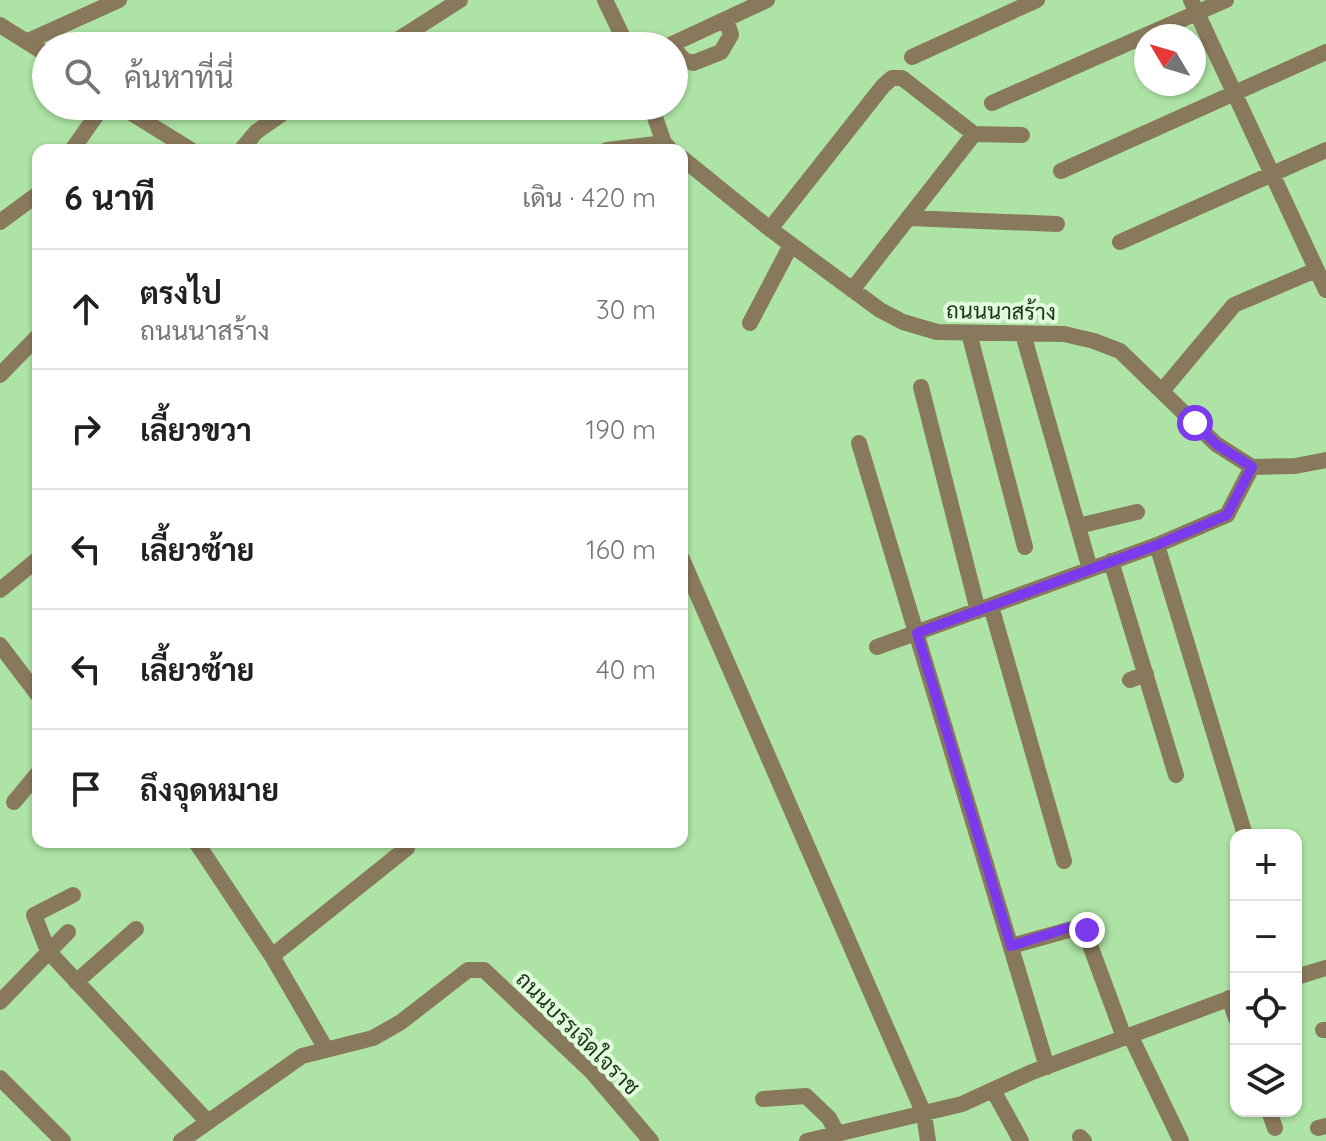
<!DOCTYPE html>
<html lang="th">
<meta charset="utf-8">
<style>
body{margin:0;font-family:Quicksand,Sarabun,sans-serif;background:#f6f6f6;color:#202124}
.controls{position:absolute;right:24px;bottom:24px;display:grid;overflow:hidden;border-radius:16px;box-shadow:0 2px 6px #0004}
.controls button{width:72px;height:72px;display:grid;place-items:center;padding:0;border:0;border-bottom:2px solid #e0e0e0;background:#fff;color:#202124;font:40px sans-serif}
.compass{position:absolute;left:1134px;top:24px;width:72px;height:72px;border-radius:50%;background:#fff;box-shadow:0 2px 6px #0004;rotate:308deg}
.stop{position:absolute;width:24px;height:24px;margin:-18px;border:6px solid #7c3aed;border-radius:50%;background:#fff}
.stop.end{background:#7c3aed;border-color:#fff;box-shadow:0 2px 8px #0008}
.list{margin:0;padding:0;list-style:none}
h2{display:flex;justify-content:space-between;align-items:center;height:104px;margin:0;padding:0 32px;font-size:34px}
h2 small{font-size:26px;font-weight:400;color:#757577}
.list li{display:grid;grid-template-columns:52px 1fr auto;gap:24px;align-items:center;box-sizing:border-box;height:120px;padding:0 32px;border-top:2px solid #e0e0e0}
.list b{display:block;font-size:30px;white-space:nowrap}
.list p{margin:0;font-size:26px;white-space:nowrap;color:#757577}
.list em{font-size:26px;font-style:normal;color:#757577}
.icon{flex:none;width:44px;height:44px;fill:none;stroke:currentColor;stroke-width:2;stroke-linecap:round;stroke-linejoin:round}
.map{position:relative;flex:none;width:1326px;height:1141px;overflow:hidden}
.search{position:absolute;background:#fff;box-shadow:0 2px 6px #0004;left:32px;top:32px;width:656px;height:88px;display:flex;align-items:center;gap:20px;box-sizing:border-box;padding:0 28px;border-radius:44px;color:#757577;font-size:30px}
.panel{position:absolute;background:#fff;box-shadow:0 2px 6px #0004;left:32px;top:144px;width:656px;height:704px;border-radius:16px}
.map>svg:first-child{display:block}
.lines{fill:none;stroke-linecap:round;stroke-linejoin:round}
.minor{stroke:#89795c;stroke-width:16}
.route{stroke:#7c3aed;stroke-width:10}
.labels{text-anchor:middle;stroke-width:8;stroke-linejoin:round;paint-order:stroke}
.street-label{font-size:22px;fill:#1d321a;stroke:#e1fcdc}
</style>
<div class="map">
<svg width="1326" height="1141" viewBox="0 0 1326 1141">
<rect width="100%" height="100%" fill="#ade3a4"/>
<g class="lines">
<!-- minor -->
<path class="minor" d="M605,0L627,46
M1191,0L1326,290
M0,25L46,54
M28,41L119,0
M388,46L460,0
M668,46L767,0
M674,49L684,60L693,63L721,52L731,35L726,19
M912,57L1037,0
M992,103L1226,0
M120,106L191,150
M651,106L664,143L669,148
M974,134L1022,135
M72,150L103,106
M241,150L256,132L293,106
M607,150L664,143
M682,158L770,229L880,310L903,322L937,332L1064,334L1094,341L1120,351L1216,444L1252,467L1295,466L1326,460
M1061,171L1326,52
M908,218L1057,224
M0,222L38,194
M770,229L883,86L892,78H902L974,134L852,290
M1120,242L1326,150
M750,323L791,245
M969,333L1025,547
M1023,334L1090,569
M0,375L38,336
M921,387L978,611
M1162,391L1234,305L1316,270
M859,443L1047,1067
M1078,526L1137,512
M1157,545L1245,835
M682,559L924,1114L928,1141
M1111,561L1176,775
M0,590L38,559
M991,606L1064,861
M0,645L38,695
M877,647L1157,545L1227,515L1252,467
M1130,680L1146,674
M14,802L38,773
M196,842L272,956
M73,895L34,915L48,951L208,1122
M1011,946L1083,926L1124,1037
M1296,977L1326,968
M76,982L136,929
M1229,998L1236,1018
M0,1002L68,932
M1323,1030H1326
M1130,1035L1181,1141
M326,1049L272,956L407,848
M0,1078L63,1141
M993,1090L1021,1141
M763,1099L806,1096L829,1118L837,1133
M1269,1111L1275,1128
M1318,1128L1326,1126
M1080,1137L1084,1141
M181,1141L302,1056L373,1038L401,1022L468,970H484L592,1072L651,1141
M807,1141L962,1104L1032,1072L1236,996"/>
</g>
<g class="lines">
<!-- route -->
<path class="route" d="M1087,930L1077,925L1011,946L917,633L1157,545L1227,515L1252,467L1216,444L1195,423"/>
</g>
<g class="labels">
<!-- street labels -->
<g class="street-label">
<text transform="translate(1001 311) rotate(1)" y="8">ถนนนาสร้าง</text>
<text transform="translate(578 1033) rotate(45)" y="8">ถนนบรรเจิดใจราช</text>
</g>
</g>
</svg>
<div class="controls">
<button>+</button>
<button>−</button>
<button><svg class="icon" aria-label="locate" viewBox="0 0 24 24"><circle cx="12" cy="12" r="6"/><path d="M12 2v4M12 18v4M2 12h4M18 12h4"/></svg></button>
<button><svg class="icon" aria-label="layers" viewBox="0 0 24 24"><path d="M12 4l9 5-9 5-9-5zM3 14l9 5 9-5"/></svg></button>
</div>
<svg class="compass" viewBox="-18 -18 36 36"><path d="M0-13l5 13h-10z" fill="#e53935"/><path d="M0 13l5-13h-10z" fill="#757577"/></svg>
<div class="stop" style="left:1195px;top:423px"></div>
<div class="stop end" style="left:1087px;top:930px"></div>
<div class="search"><svg class="icon" aria-label="search" viewBox="0 0 24 24"><circle cx="10" cy="10" r="6"/><path d="M15 15l6 6"/></svg>ค้นหาที่นี่</div>
<section class="panel">
<h2>6 นาที<small>เดิน · 420 m</small></h2>
<ul class="list">
<li><svg class="icon" aria-label="ahead" viewBox="0 0 24 24"><path d="M12 20V5M6 11l6-6 6 6"/></svg><div><b>ตรงไป</b><p>ถนนนาสร้าง</p></div><em>30 m</em></li>
<li><svg class="icon" aria-label="right" viewBox="0 0 24 24"><path d="M7 20v-9h11M14 6l5 5-5 5"/></svg><div><b>เลี้ยวขวา</b></div><em>190 m</em></li>
<li><svg class="icon" aria-label="left" viewBox="0 0 24 24"><path d="M17 20v-9H6M10 6l-5 5 5 5"/></svg><div><b>เลี้ยวซ้าย</b></div><em>160 m</em></li>
<li><svg class="icon" aria-label="left" viewBox="0 0 24 24"><path d="M17 20v-9H6M10 6l-5 5 5 5"/></svg><div><b>เลี้ยวซ้าย</b></div><em>40 m</em></li>
<li><svg class="icon" aria-label="arrive" viewBox="0 0 24 24"><path d="M6 21V4h12l-3 4 3 4H6"/></svg><div><b>ถึงจุดหมาย</b></div></li>
</ul>
</section>
</div>
